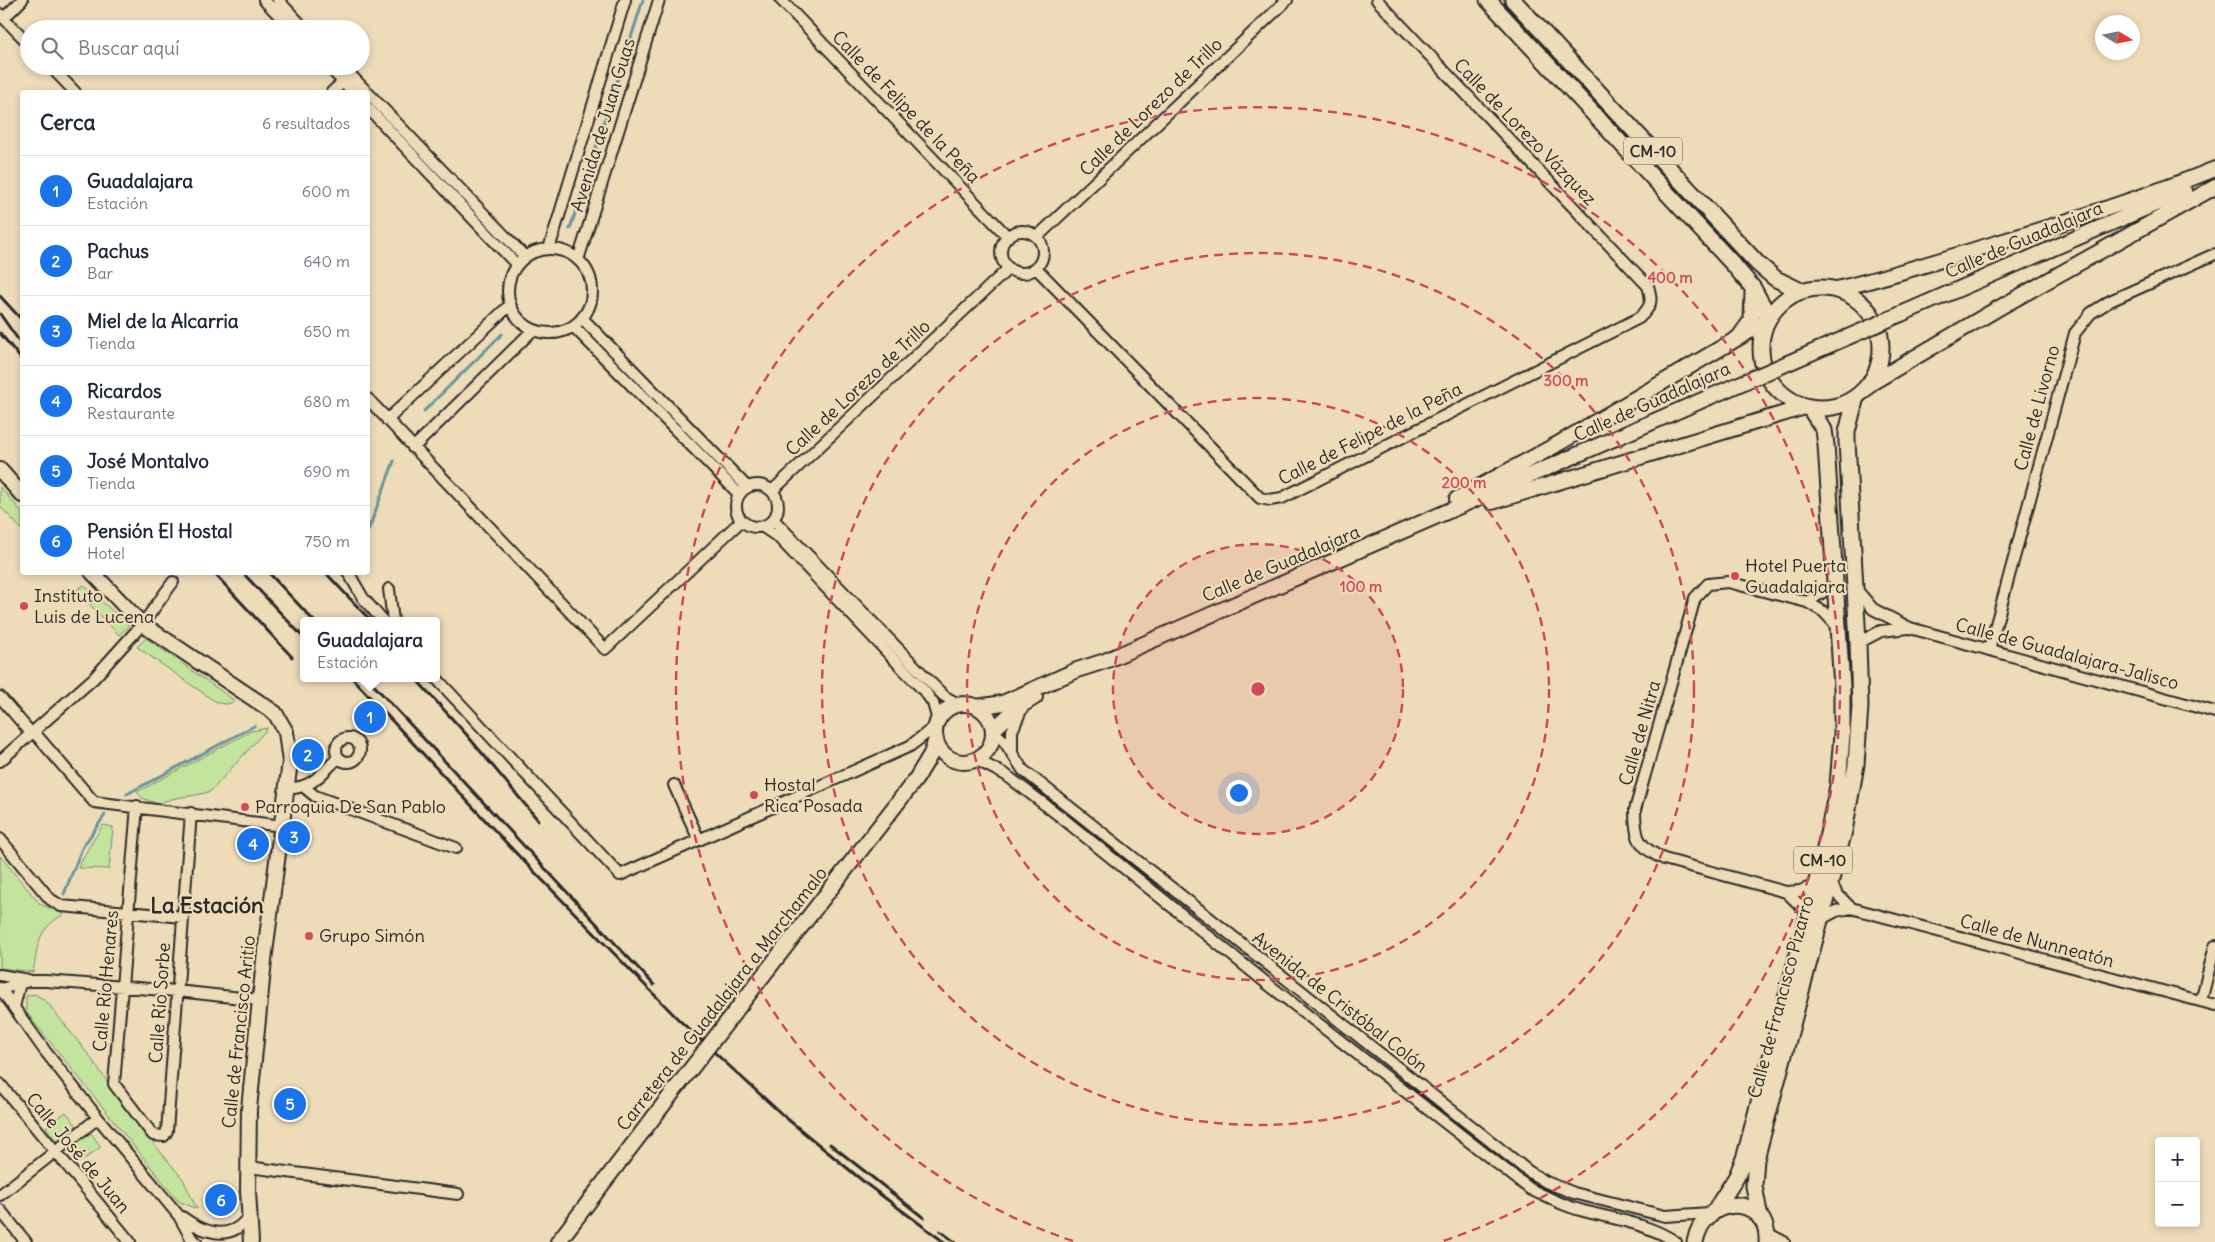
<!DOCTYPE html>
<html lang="es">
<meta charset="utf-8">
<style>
body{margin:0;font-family:Delius,sans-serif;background:#f6f6f7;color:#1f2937}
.controls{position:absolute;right:15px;bottom:15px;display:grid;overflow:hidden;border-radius:5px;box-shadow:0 2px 8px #0003}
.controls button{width:45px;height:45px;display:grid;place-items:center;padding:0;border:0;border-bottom:1px solid #e0e1e3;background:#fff;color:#1f2937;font:25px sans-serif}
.compass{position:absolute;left:2095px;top:15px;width:45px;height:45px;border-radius:50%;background:#fff;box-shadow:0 2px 8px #0003;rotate:100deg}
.you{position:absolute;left:1238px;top:792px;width:18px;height:18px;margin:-12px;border:4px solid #fff;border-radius:50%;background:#1a73e8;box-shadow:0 0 0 8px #1a73e833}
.badge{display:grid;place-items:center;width:32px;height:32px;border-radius:50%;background:#1a73e8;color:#fff;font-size:16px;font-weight:700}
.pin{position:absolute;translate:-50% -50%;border:2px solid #fff;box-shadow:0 1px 5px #0006}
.popup{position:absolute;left:300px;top:617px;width:140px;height:65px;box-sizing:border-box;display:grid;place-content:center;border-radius:5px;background:#fff;filter:drop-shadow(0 1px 4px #0005);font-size:16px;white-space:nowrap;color:#747a83}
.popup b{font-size:19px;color:#1f2937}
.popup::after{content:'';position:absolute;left:50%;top:100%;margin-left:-10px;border:10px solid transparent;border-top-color:#fff}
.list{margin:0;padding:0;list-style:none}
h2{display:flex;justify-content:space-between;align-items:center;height:65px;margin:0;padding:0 20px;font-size:21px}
h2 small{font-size:16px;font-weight:400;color:#747a83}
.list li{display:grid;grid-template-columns:32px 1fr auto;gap:15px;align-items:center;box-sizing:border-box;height:70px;padding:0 20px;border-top:1px solid #e0e1e3}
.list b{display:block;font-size:19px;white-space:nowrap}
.list p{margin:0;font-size:16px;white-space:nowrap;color:#747a83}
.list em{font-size:16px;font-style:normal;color:#747a83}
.icon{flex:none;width:28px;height:28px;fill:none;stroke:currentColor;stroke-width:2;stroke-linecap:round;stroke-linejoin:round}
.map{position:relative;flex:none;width:2215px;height:1242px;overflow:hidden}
.search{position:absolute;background:#fff;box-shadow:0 2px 8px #0003;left:20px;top:20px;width:350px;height:55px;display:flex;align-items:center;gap:12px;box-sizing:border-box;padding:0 18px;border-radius:28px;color:#747a83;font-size:19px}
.panel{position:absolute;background:#fff;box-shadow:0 2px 8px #0003;left:20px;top:90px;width:350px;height:485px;border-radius:5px}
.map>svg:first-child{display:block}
.green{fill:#c2e49d;stroke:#768864}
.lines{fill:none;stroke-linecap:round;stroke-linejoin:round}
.stream{stroke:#66969c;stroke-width:3}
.street-casing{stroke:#2b2b2b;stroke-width:14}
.secondary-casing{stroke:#2b2b2b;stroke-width:18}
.primary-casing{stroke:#2b2b2b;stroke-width:19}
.street{stroke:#eedcb9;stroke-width:10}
.secondary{stroke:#eedcb9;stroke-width:14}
.primary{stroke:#eedcb9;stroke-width:15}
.rail{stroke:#2b2b2b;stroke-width:3}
.secondary-bridge-casing{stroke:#2b2b2b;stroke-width:18;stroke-linecap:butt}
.secondary-bridge{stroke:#eedcb9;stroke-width:14}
.ring{fill:none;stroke:#d1495b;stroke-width:2.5;stroke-dasharray:9 6}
.poi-dot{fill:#d1495b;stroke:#eedcb9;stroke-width:2}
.labels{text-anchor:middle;stroke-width:4.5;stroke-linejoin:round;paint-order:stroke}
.shield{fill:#eedcb9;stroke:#666056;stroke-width:1}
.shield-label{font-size:16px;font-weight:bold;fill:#2b2b2b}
.street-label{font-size:18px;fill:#2b2b2b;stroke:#eedcb9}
.poi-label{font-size:18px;fill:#2b2b2b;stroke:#eedcb9;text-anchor:start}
.district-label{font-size:22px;font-weight:bold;fill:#2b2b2b;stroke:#eedcb9}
.centre{fill:#d1495b;stroke:#eedcb9;stroke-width:2.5}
.ring-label{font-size:15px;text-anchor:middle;font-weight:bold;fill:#d1495b;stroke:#eedcb9;stroke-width:4.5;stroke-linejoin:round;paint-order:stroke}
</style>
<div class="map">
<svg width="2215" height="1242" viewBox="0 0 2215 1242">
<rect width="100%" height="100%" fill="#eedcb9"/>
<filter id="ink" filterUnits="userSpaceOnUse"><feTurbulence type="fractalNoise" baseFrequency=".02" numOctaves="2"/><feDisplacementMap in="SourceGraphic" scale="10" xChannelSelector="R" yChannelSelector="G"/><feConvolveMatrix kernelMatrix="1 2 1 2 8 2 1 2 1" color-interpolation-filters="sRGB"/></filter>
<g filter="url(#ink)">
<!-- green -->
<path class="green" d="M0,487L22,512V530L0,506Z
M84,585L129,626L119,635L76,590Z
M146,638L235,701C226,707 218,703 210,698L137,647Z
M268,728L211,791C193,798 175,795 158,804L142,798L137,792L251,731Z
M103,825L113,827L109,869L78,868L89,847Z
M0,856L40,904L64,914C36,931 39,942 33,972L0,968Z
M35,994L47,1002L91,1058L130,1115L183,1179L197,1209L178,1201L26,1012V996Z
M66,1112L77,1126L56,1141L46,1127Z
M91,1133L101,1147L80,1162L70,1148Z"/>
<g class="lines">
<!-- stream -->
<path class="stream" d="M570,229L643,0
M424,411L502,334
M368,531L394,461
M127,794L254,726
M64,894L82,848L105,815"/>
<defs>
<path id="street" d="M264,0L292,29
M278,0L305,29
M781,0L1008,237
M0,14L29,44
M4,18L22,0
M50,66L75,92
M328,66L353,92
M342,66L367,92
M332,92L343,82
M368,93L525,257
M368,108L517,265
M1001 252a21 21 0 1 1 42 0a21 21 0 1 1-42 0Z
M1037,237L1287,0
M508 291a42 42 0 1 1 84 0a42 42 0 1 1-84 0Z
M549,249L625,0
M578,260L659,0
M1036,268L1260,498L1270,500L1282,498L1639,318C1651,307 1653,302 1648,286L1377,0
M582,318L747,487
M573,326L739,494
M368,399L605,649L741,521
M387,420L510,305
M413,448L533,330
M736 506a21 21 0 1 1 42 0a21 21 0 1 1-42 0Z
M772,491L1009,268
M774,520L934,686L944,696L960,705
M763,527L778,537L926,693L933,703L938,721
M348,572L363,598L383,621
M389,589L393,621
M1856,589L1873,609L1910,628L2215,712
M1807,602L1834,585
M147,618L173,582
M1858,643L1881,631L1909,628
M1989,650L2075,333L2091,313L2110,301L2215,254
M436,678L620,875L910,746L937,725
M0,697L31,733
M33,731L94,802L282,826
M993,731L1004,741L1023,770L1528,1171L1546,1182L1574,1193L1665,1216L1710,1213
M336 750a12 12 0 1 1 24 0a12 12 0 1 1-24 0Z
M1012,754V731L1023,706
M977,760L1006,775L1061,817L1269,985L1530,1189C1546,1197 1562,1205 1580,1210C1613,1219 1647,1223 1676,1242
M0,761L94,678L138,629
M674,785L699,840
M304,787L315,796L456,848
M288,788C312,789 322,773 338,758
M137,806L114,1084L153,1135L164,1136L167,1131L191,813
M0,839L50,899L61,906L183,917
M1831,883L1837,894L1851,908
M1816,885L1800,891L1786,892L1664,859C1638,847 1635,838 1635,810L1695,598L1708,584L1728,582L1807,602L1824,612L1837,626
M1786,892L1808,913
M1821,919L1836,911L1851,908L2215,1005
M0,975L28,980
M0,988L45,1051L98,1118L179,1216L191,1238L196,1242
M1,989L29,981H46L177,991L260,1000
M2201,1001L2215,946
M14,1007L20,983
M0,1084L130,1242
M248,1167L458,1194
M0,1195L98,1118
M0,1210L26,1242
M182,1217C201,1231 227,1242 245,1221
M1767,1233L1784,1242"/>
<path id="secondary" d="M1837,289C1888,277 1937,261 1987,246C2064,223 2141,199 2215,169
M1901,314L2185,191
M1868,385L1997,309L2215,187
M0,470L22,495
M1457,499L1556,445L1767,321
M1492,502L1805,407
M92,572L137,619
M148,628L275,713L286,732L290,762L264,960L249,1109L248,1191L251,1242
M935 733a29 29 0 1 1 58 0a29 29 0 1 1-58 0Z
M977,707L1003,703L1077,670L1105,661L1737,385
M993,730L1016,709L1035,697
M758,982L916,779L931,754L936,739
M558,1242L660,1109"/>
<path id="primary" d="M1488,0L1732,263L1753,288L1769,317
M1513,0L1758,264L1776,279L1801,291
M1761 348a60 60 0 1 1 120 0a60 60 0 1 1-120 0Z
M1741,335L1752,320L1753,292
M1716,1209L1737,1176L1745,1156L1823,858L1838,786L1842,734V687L1826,445L1824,430L1809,407
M1760,1218L1754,1186L1756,1159L1844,831L1856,765L1860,706L1858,643L1847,441V432L1856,397
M1695,1242C1705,1191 1770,1195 1767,1242"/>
</defs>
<!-- street casing -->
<use href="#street" class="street-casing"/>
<!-- secondary casing -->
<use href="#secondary" class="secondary-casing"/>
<!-- primary casing -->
<use href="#primary" class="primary-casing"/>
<!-- street -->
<use href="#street" class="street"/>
<!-- secondary -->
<use href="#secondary" class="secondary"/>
<!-- primary -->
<use href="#primary" class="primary"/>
<!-- rail -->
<path class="rail" d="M0,296L22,320
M0,314L22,345
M0,333L22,360
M213,572L292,657
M242,572L304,638
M268,572L314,621
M325,572L371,621
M352,678L514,851L679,1020L785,1117L869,1186L944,1242
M367,678L654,985
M415,678L466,734L538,820
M830,1144L924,1218
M940,1231L955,1242"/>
<defs>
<path id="secondary-bridge" d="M1737,385L1901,314
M660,1109L758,982"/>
</defs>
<!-- secondary-bridge casing -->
<use href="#secondary-bridge" class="secondary-bridge-casing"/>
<!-- secondary-bridge -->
<use href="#secondary-bridge" class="secondary-bridge"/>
</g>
</g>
<!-- distance rings -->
<circle cx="1258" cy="689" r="145" fill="#d1495b" fill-opacity=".12"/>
<g class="ring">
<circle cx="1258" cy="689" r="145"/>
<circle cx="1258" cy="689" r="291"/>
<circle cx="1258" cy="689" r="436"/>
<path d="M1073 1241A582 582 0 1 1 1443 1241"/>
</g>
<!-- markers -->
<g class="poi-dot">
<circle cx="1735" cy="576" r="5"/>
<circle cx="24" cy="606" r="5"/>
<circle cx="754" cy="795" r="5"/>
<circle cx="245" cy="807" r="5"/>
<circle cx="309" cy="936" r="5"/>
</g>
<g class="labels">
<!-- shield labels -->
<g class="shield">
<rect x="1624" y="137.5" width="58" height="27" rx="4"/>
<rect x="1794" y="846.5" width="58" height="27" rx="4"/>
</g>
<g class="shield-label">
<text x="1653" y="157">CM-10</text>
<text x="1823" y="866">CM-10</text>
</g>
<!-- street labels -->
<g class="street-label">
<text transform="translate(906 107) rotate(46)" y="6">Calle de Felipe de la Peña</text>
<text transform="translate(1151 107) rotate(-44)" y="6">Calle de Lorezo de Trillo</text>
<text transform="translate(603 125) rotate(-73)" y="6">Avenida de Juan Guas</text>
<text transform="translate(1525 132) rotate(46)" y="6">Calle de Lorezo Vázquez</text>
<text transform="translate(2024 240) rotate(-23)" y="6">Calle de Guadalajara</text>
<text transform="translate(858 388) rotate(-43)" y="6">Calle de Lorezo de Trillo</text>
<text transform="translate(1652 402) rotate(-24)" y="6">Calle de Guadalajara</text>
<text transform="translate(2037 408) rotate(-75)" y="6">Calle de Livorno</text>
<text transform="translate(1370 434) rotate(-27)" y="6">Calle de Felipe de la Peña</text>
<text transform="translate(1281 564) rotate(-23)" y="6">Calle de Guadalajara</text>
<text transform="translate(2067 654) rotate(15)" y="6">Calle de Guadalajara-Jalisco</text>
<text transform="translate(1640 733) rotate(-74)" y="6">Calle de Nitra</text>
<text transform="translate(2037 941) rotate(15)" y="6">Calle de Nunneatón</text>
<text transform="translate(106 981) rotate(-85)" y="6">Calle Río Henares</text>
<text transform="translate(1781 997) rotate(-75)" y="6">Calle de Francisco Pizarro</text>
<text transform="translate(722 999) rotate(-52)" y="6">Carretera de Guadalajara a Marchamalo</text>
<text transform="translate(1340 1002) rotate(38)" y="6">Avenida de Cristóbal Colón</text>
<text transform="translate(160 1003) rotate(-86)" y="6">Calle Río Sorbe</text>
<text transform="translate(239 1032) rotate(-84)" y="6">Calle de Francisco Aritio</text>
<text transform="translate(78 1153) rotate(50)" y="6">Calle José de Juan</text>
</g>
<!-- poi labels -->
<g class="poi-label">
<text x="1745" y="572">Hotel Puerta<tspan x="1745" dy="21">Guadalajara</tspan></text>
<text x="34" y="602">Instituto<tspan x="34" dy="21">Luis de Lucena</tspan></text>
<text x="764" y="791">Hostal<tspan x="764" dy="21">Rica Posada</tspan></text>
<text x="255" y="813">Parroquia De San Pablo</text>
<text x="319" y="942">Grupo Simón</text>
</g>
<!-- district labels -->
<g class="district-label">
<text x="207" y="913">La Estación</text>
</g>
</g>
<circle cx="1258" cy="689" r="8" class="centre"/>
<g class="ring-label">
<text x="1670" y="283">400 m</text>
<text x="1566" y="386">300 m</text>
<text x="1464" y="488">200 m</text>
<text x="1361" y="592">100 m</text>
</g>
</svg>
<div class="controls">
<button>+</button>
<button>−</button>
</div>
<svg class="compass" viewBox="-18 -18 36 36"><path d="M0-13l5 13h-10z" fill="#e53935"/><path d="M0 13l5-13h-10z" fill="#747a83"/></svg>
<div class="you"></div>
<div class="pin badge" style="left:370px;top:717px">1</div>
<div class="popup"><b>Guadalajara</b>Estación</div>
<div class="pin badge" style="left:308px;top:755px">2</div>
<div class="pin badge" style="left:294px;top:837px">3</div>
<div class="pin badge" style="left:253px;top:844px">4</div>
<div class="pin badge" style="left:290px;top:1104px">5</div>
<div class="pin badge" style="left:221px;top:1200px">6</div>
<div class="search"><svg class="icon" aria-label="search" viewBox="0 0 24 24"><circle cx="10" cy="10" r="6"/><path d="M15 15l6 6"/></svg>Buscar aquí</div>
<section class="panel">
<h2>Cerca<small>6 resultados</small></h2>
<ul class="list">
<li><span class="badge">1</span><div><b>Guadalajara</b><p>Estación</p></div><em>600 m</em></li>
<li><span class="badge">2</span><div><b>Pachus</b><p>Bar</p></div><em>640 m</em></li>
<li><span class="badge">3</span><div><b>Miel de la Alcarria</b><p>Tienda</p></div><em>650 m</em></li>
<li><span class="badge">4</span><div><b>Ricardos</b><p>Restaurante</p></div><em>680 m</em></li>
<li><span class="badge">5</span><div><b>José Montalvo</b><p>Tienda</p></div><em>690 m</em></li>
<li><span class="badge">6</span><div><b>Pensión El Hostal</b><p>Hotel</p></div><em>750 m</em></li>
</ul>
</section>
</div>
